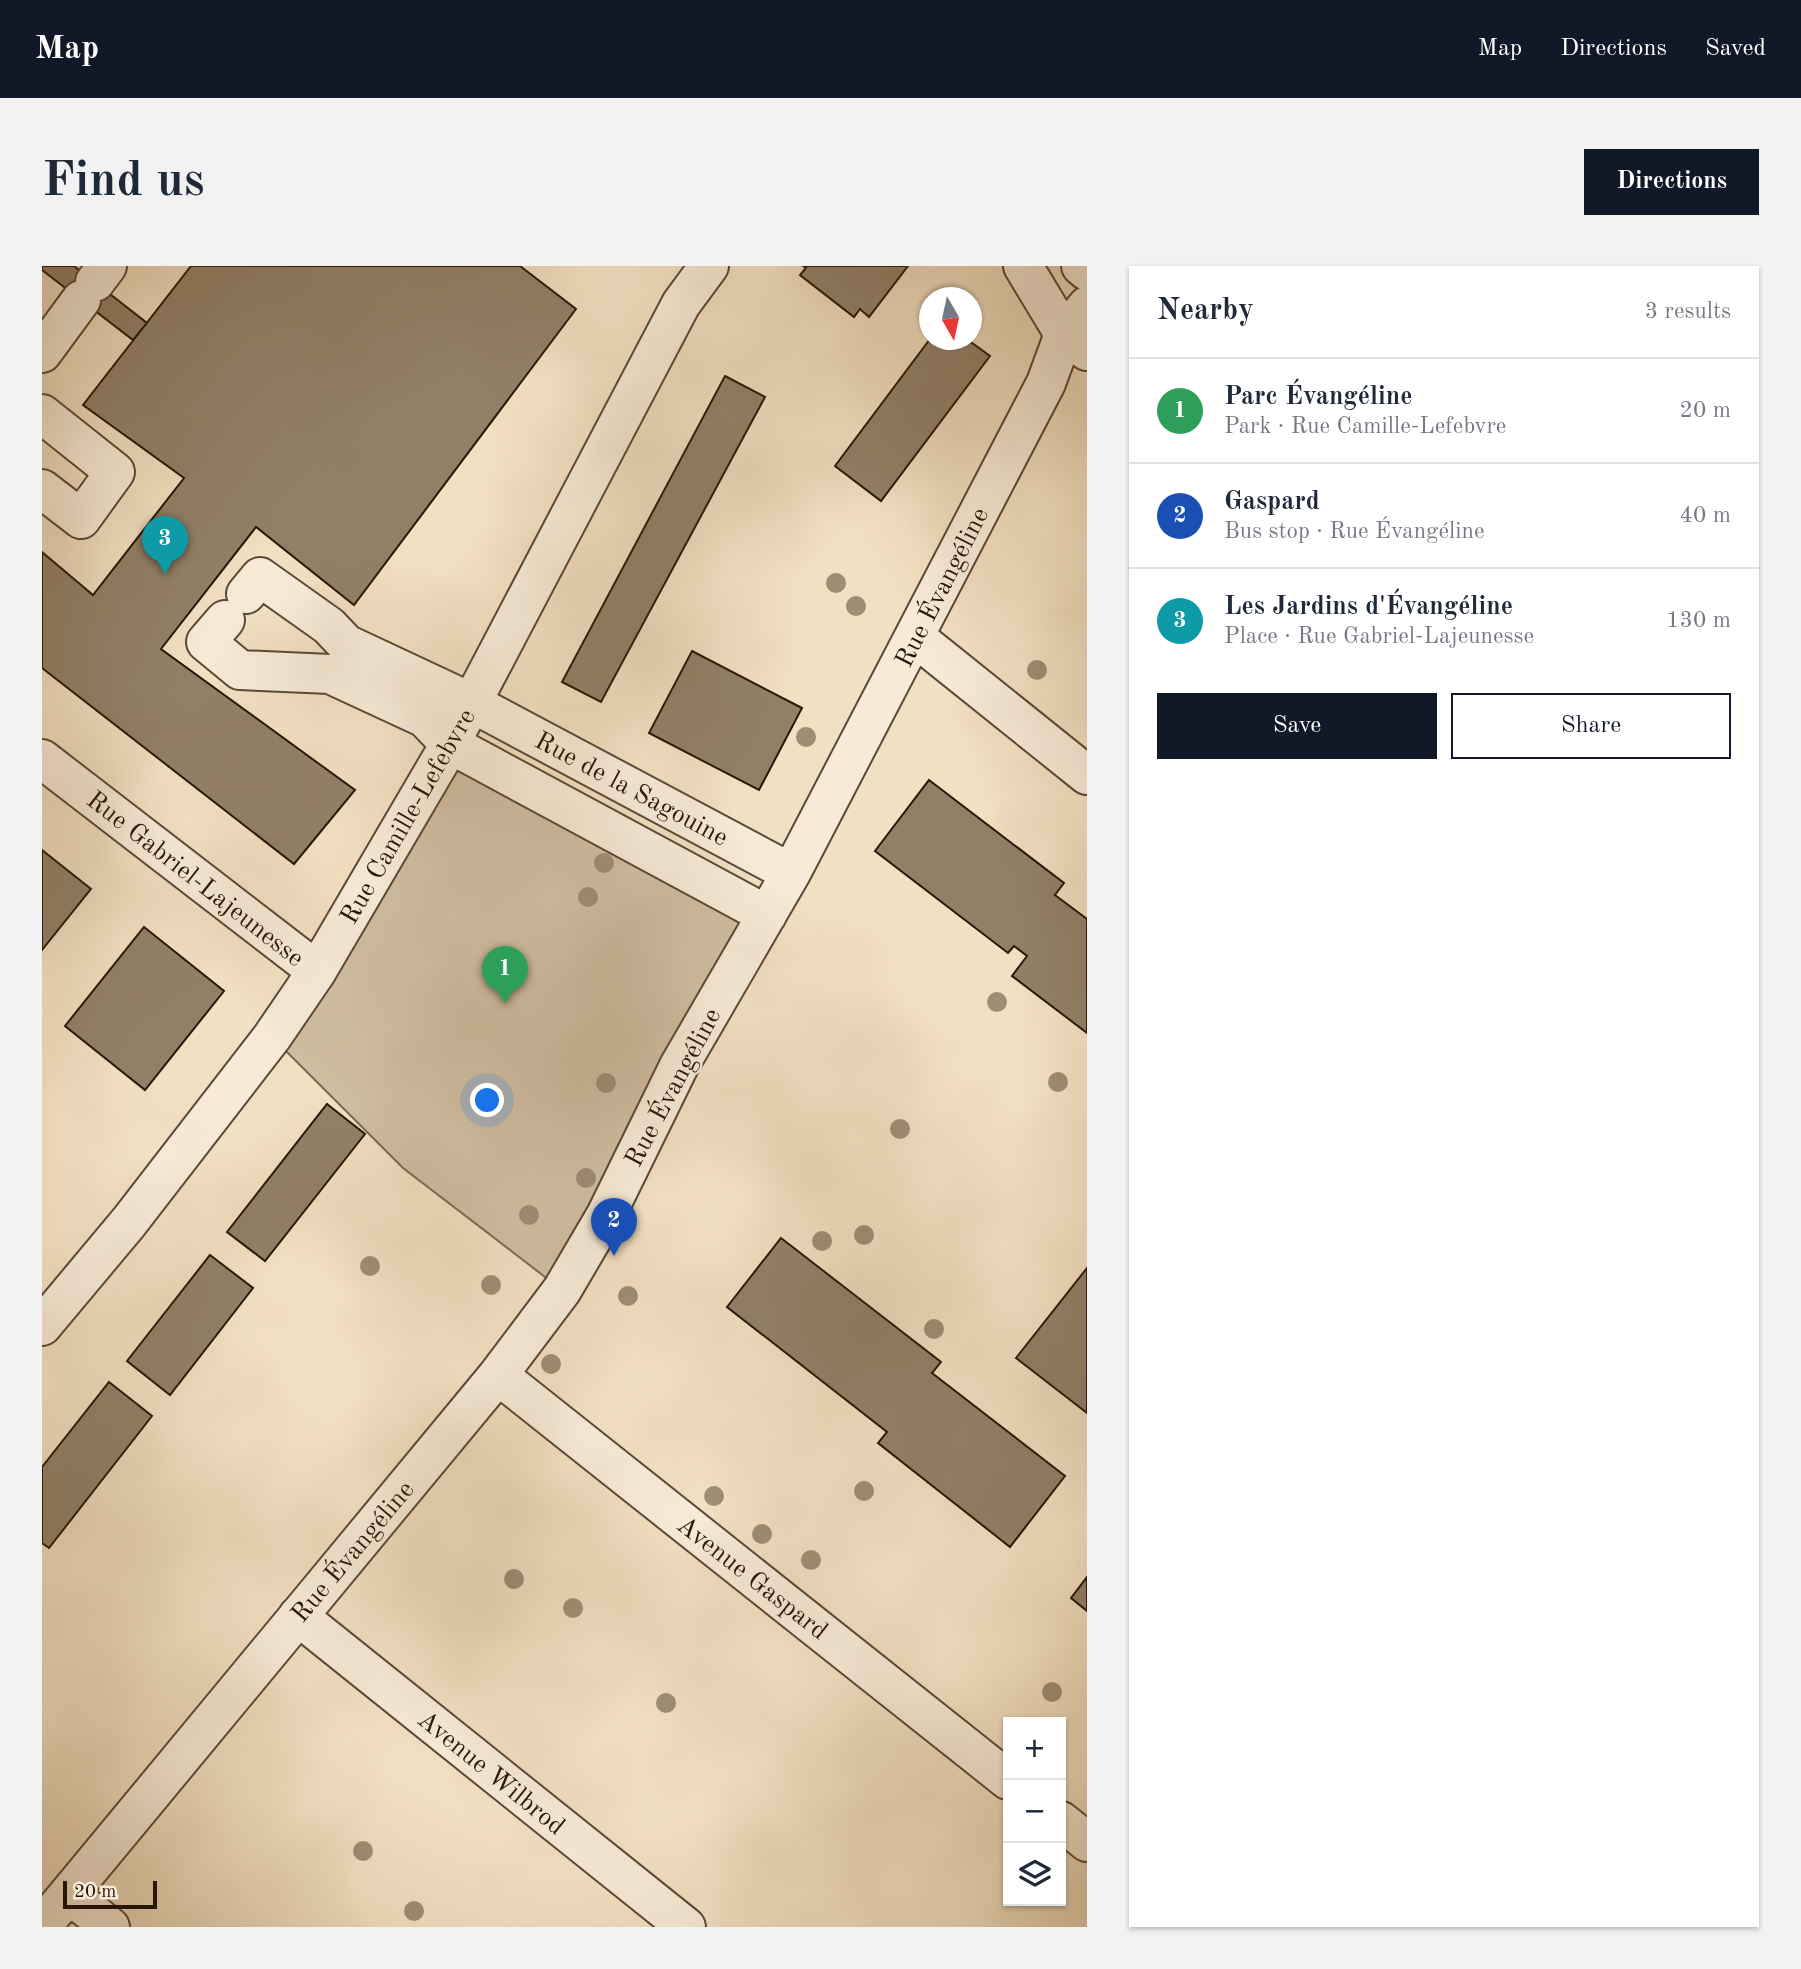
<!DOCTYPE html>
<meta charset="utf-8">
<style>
body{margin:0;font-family:"Old Standard TT",serif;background:#f2f2f3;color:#1f2937}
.controls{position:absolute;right:21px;bottom:21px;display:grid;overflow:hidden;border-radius:0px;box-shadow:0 2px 5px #0004}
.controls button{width:63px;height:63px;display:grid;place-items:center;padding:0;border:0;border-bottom:2px solid #e0e1e3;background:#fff;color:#1f2937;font:35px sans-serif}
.compass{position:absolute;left:877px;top:21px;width:63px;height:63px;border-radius:50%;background:#fff;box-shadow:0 2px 5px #0004;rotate:171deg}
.scale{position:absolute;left:21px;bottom:18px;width:94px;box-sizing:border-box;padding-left:7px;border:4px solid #281707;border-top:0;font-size:19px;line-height:24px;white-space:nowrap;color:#281707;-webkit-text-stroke:5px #f7ebd7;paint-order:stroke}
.you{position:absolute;left:446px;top:835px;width:24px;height:24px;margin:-18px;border:5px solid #fff;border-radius:50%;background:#1a73e8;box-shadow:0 0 0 10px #1a73e833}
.badge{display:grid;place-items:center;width:46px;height:46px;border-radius:50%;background:#111827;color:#fff;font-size:23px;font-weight:700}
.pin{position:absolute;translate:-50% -58px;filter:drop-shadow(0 2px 4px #0008)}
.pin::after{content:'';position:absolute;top:37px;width:24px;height:21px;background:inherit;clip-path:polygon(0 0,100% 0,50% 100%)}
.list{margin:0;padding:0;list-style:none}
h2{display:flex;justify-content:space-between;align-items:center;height:91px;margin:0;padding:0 28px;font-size:30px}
h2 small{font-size:23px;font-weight:400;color:#747a83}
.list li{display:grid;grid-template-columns:46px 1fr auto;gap:21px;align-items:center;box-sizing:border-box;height:105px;padding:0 28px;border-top:2px solid #e0e1e3}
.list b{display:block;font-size:26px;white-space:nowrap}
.list p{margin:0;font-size:23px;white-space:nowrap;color:#747a83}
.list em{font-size:23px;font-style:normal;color:#747a83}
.actions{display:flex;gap:14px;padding:21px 28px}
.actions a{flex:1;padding:16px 0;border:2px solid #111827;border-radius:0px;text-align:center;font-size:24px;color:#111827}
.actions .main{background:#111827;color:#fff}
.icon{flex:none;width:38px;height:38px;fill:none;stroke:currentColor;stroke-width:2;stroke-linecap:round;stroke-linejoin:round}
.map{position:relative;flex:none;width:1045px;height:1661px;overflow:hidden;border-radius:0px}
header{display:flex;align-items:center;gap:42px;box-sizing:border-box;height:98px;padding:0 35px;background:#111827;color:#fff}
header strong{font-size:33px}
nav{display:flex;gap:38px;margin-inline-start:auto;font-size:24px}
.intro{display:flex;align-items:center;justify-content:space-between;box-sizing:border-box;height:168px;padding:0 42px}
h1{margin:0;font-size:49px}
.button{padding:18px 32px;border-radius:0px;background:#111827;color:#fff;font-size:24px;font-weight:700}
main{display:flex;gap:42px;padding:0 42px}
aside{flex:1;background:#fff;border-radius:0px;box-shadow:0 2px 5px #0004}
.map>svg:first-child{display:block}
.green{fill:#d0bea2;stroke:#7c6a54;stroke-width:2}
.building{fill:#918068;stroke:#281707;stroke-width:2}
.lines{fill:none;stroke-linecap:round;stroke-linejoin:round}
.minor-casing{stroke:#5a4936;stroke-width:42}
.minor{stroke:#f7ebd7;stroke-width:38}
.tree{fill:#9e8d75}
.labels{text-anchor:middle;stroke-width:5;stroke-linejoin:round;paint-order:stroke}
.street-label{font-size:26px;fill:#281707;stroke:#f7ebd7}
</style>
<header>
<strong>Map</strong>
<nav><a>Map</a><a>Directions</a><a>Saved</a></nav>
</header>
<div class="intro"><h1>Find us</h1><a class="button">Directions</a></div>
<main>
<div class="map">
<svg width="1045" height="1661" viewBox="0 0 1045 1661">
<rect width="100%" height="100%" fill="#f2e0c2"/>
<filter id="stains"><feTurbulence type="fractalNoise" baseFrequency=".00286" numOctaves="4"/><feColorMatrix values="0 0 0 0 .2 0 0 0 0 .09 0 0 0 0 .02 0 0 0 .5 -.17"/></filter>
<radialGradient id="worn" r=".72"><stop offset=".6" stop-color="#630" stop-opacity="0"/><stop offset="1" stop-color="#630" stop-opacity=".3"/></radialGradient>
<!-- green -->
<path class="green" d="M408,478L725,649L520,1024L361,902L230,771Z"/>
<!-- building -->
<path class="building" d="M0,0H32L105,57L91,74L0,4Z
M149,0H478L534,43L312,339L214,261L119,383L313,524L252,598L0,402V286L51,329L142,212L41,139Z
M761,0H866L827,51L818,43L812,51L758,9L764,2Z
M888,73L926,74L948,90L839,235L793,200Z
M683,110L723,131L559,436L520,416Z
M650,385L760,442L717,524L607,467Z
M887,514L1022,617L1013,629L1045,653V767L970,710L985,690L972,680L966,687L833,585Z
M0,584L49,623L0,684Z
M102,661L182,725L103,824L23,760Z
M285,838L323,868L223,995L185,966Z
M739,972L899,1096L890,1107L1023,1210L968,1281L836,1177L845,1166L685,1041Z
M168,989L211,1022L128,1129L85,1095Z
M1045,1002V1147L974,1092Z
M67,1116L110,1150L7,1282L0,1277V1201Z
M1045,1311V1345L1029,1332Z"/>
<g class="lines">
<defs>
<path id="minor" d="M981,0L1022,68L1045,85
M1039,0L1045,5
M53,16L65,0
M0,87L39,34
M0,148L73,206L39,253L0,223
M204,328L218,311L287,360L304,378L430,437L749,607
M183,354L164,376L198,404L288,408L383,452L408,478L725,649
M873,371L1045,509
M0,493L275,705
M0,1060L87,956L230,771L275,705L408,478L639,38L667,0
M456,1109L966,1514
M256,1350L644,1661
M1019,1555L1045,1576
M27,1628L68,1661
M0,1660L456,1109L520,1024L564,949L637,800L749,607L1004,117L1022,68L1045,40"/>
</defs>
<!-- minor casing -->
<use href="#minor" class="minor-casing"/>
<!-- minor -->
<use href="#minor" class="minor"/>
</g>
<!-- trees -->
<g class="tree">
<circle cx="794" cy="317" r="10"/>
<circle cx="814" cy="340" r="10"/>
<circle cx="995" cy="404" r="10"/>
<circle cx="764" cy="471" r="10"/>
<circle cx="562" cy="597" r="10"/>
<circle cx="546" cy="631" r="10"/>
<circle cx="955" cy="736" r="10"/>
<circle cx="1016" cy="816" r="10"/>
<circle cx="564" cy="817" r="10"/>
<circle cx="858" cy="863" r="10"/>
<circle cx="544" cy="912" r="10"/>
<circle cx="487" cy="949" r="10"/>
<circle cx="822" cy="969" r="10"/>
<circle cx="780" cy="975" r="10"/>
<circle cx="328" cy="1000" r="10"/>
<circle cx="449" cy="1019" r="10"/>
<circle cx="586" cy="1030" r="10"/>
<circle cx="892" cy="1063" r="10"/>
<circle cx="509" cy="1098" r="10"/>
<circle cx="822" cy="1225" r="10"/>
<circle cx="672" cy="1230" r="10"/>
<circle cx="720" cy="1268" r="10"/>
<circle cx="769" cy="1294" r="10"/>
<circle cx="472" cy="1313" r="10"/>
<circle cx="531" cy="1342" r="10"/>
<circle cx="1010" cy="1426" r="10"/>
<circle cx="624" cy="1437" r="10"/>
<circle cx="321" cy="1585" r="10"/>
<circle cx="372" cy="1645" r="10"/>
</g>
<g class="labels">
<!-- street labels -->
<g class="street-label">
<text transform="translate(899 321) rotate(-63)" y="9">Rue Évangéline</text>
<text transform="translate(590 522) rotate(28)" y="9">Rue de la Sagouine</text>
<text transform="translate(365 550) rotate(-60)" y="9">Rue Camille-Lefebvre</text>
<text transform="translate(154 612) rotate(38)" y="9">Rue Gabriel-Lajeunesse</text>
<text transform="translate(630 821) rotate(-62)" y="9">Rue Évangéline</text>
<text transform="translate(310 1285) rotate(-50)" y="9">Rue Évangéline</text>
<text transform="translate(711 1311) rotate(38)" y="9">Avenue Gaspard</text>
<text transform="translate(450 1506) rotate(39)" y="9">Avenue Wilbrod</text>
</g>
</g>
<rect width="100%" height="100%" filter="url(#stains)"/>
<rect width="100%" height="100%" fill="url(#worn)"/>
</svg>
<div class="controls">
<button>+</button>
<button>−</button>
<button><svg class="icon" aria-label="layers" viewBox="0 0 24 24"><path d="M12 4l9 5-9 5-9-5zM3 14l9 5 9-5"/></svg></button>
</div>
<svg class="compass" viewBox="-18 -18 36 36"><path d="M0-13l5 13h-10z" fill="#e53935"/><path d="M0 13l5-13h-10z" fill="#747a83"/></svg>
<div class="scale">20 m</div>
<div class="you"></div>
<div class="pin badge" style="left:463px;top:738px;background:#2e9e5b">1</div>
<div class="pin badge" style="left:572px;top:990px;background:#1a4fb4">2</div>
<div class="pin badge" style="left:123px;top:308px;background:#0f9aa8">3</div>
</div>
<aside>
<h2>Nearby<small>3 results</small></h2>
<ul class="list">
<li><span class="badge" style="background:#2e9e5b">1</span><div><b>Parc Évangéline</b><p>Park · Rue Camille-Lefebvre</p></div><em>20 m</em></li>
<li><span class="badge" style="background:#1a4fb4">2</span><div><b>Gaspard</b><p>Bus stop · Rue Évangéline</p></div><em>40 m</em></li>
<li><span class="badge" style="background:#0f9aa8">3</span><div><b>Les Jardins d'Évangéline</b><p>Place · Rue Gabriel-Lajeunesse</p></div><em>130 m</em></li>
</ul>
<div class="actions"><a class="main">Save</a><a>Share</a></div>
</aside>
</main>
